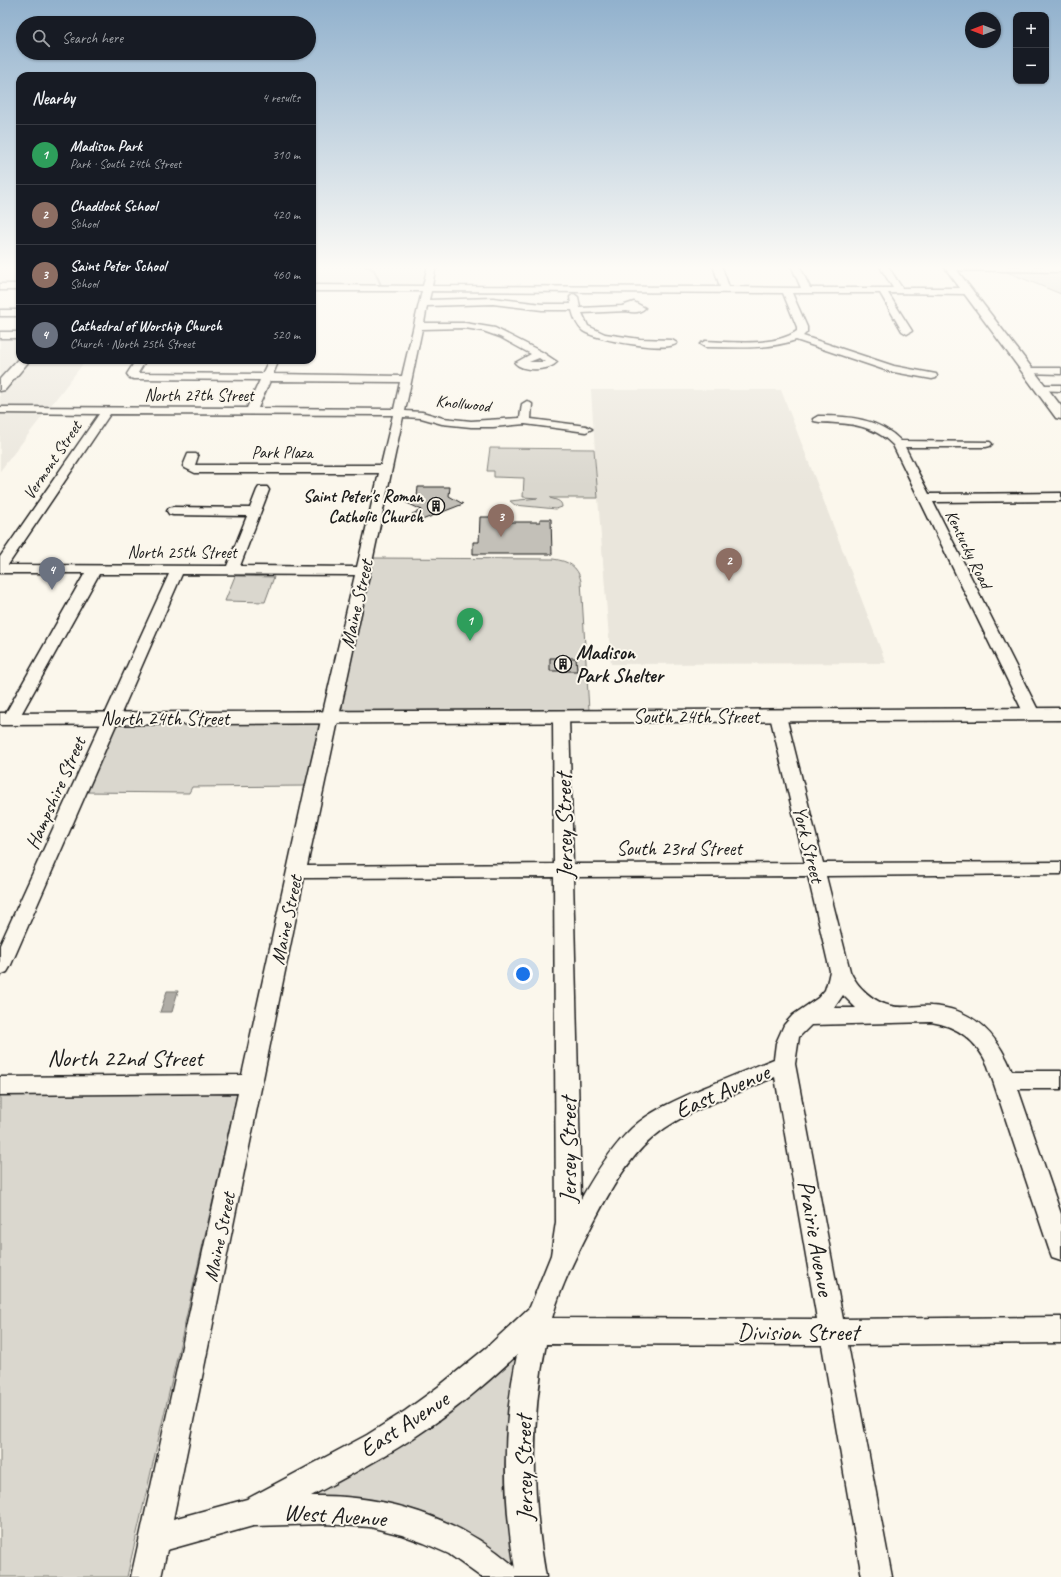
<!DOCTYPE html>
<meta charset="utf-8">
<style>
body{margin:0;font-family:Caveat,sans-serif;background:#20242c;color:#f1f3f6}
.controls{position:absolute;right:12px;top:12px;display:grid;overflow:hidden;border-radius:8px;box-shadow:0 1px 3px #0004}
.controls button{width:36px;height:36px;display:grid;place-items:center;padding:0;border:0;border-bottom:1px solid #363941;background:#171b24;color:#f1f3f6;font:20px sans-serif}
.compass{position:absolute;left:965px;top:12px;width:36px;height:36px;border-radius:50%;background:#171b24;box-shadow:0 1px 3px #0004;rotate:270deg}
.you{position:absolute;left:523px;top:974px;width:14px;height:14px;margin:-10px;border:3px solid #fff;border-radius:50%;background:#1a73e8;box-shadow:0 0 0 6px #1a73e833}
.badge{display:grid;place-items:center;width:26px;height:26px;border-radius:50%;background:#b45309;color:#fff;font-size:13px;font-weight:700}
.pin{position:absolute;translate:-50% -33px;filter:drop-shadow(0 1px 2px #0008)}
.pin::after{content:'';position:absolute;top:21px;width:14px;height:12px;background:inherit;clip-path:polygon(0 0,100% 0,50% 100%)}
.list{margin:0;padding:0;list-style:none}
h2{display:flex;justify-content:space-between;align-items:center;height:52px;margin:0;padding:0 16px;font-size:17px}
h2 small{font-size:13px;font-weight:400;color:#9ea1a6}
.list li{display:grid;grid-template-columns:26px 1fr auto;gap:12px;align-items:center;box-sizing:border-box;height:60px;padding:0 16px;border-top:1px solid #363941}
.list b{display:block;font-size:15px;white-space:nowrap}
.list p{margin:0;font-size:13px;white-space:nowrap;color:#9ea1a6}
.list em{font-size:13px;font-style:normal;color:#9ea1a6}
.icon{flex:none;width:22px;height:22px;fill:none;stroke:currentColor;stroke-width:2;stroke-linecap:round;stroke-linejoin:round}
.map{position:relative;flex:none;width:1061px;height:1577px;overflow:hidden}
.search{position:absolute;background:#171b24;box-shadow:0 1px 3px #0004;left:16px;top:16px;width:300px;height:44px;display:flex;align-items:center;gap:10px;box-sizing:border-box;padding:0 14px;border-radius:22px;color:#9ea1a6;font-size:15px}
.panel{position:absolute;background:#171b24;box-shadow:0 1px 3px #0004;left:16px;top:72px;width:300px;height:292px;border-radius:12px}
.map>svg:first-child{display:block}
.built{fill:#eae6dc}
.green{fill:#dad7ce;stroke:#7b7a75}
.water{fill:#afaca5;stroke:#74726e}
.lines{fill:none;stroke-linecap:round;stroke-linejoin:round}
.stream{stroke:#74726e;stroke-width:2}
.building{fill:#c3c0b8;stroke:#1c1c1c}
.minor-casing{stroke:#1c1c1c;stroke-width:3}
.major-casing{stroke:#1c1c1c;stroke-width:3}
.minor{fill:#fbf7ec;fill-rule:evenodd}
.major{fill:#fbf7ec;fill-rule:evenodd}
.labels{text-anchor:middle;stroke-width:4;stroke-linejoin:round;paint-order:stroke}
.far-street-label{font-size:17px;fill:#1c1c1c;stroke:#fbf7ec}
.far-poi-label{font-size:17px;font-weight:bold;fill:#1c1c1c;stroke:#fbf7ec;text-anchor:end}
.street-label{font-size:20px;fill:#1c1c1c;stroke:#fbf7ec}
.poi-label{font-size:20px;font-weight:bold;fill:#1c1c1c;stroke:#fbf7ec;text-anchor:start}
.near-street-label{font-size:24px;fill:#1c1c1c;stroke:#fbf7ec}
</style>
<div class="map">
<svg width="1061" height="1577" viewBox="0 0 1061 1577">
<rect width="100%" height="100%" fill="#fbf7ec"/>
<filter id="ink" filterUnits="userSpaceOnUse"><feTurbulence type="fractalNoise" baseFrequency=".025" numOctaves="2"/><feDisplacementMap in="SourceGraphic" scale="8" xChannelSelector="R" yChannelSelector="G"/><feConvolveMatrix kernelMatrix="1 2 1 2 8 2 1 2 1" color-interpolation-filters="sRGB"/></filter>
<g filter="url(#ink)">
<!-- built -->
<path class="built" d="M0,265H20V287H0Z
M312,265H435L429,289L312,288Z
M0,335H20V360H86L0,471Z
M591,390H781L886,663L611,664L598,498Z"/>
<!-- green -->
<path class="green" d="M997,268L1061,269V294Z
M490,448L594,449L598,498H550C555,500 562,500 562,507L556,509L515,505L510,501L538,498L523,497L524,478L494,477V471H487Z
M372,558L553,559C568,561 578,566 581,581L589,710L354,711L345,710L342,708V704Z
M235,576L274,577L265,602L225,601Z
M320,724L305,786L192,787L189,793L81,792L111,725Z
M238,1090L127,1577H0V1092Z
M535,1324L529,1577L455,1537L262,1509Z"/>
<!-- water -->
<path class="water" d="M167,991H178L172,1012H160Z"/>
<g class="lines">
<!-- stream -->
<path class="stream" d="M364,265L374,270L381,285"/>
</g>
<!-- building -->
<path class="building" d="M418,487H450L449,496L463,504L422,520L412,514L422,510L405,502L417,497Z
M480,517H494V522H540V519H551L552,554H473V542H479Z
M550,658H576L577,671H550Z"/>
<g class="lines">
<defs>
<path id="minor" d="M428,265H436L432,286L720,287L713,265H721L729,287L801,288L791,265H799L810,288H893L879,265H887L902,288H967L971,291L967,294L888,293L912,331L907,334L902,331L880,293H792L807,327V332L803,336L894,366L936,374L937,376L936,378L932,379L888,371L796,340C767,350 736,347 705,347L700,344L705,341C732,342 775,347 797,331V327L783,293L431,291L429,300L493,298L542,304H571L570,297L574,294L578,297L580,308L622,306L634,302L645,308C640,313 633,313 627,311L582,313L588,326L605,334L640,339L672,340L677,343C668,353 595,340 583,331C577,326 574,318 572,310H542L493,304L427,306L424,323H465L495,328L542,352L557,362C549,371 523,372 515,363L531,354L500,337L483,331L465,328L422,329L405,411L422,412L443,418L471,421L520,418L522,404L527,401L532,404L531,419L586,426L592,429L586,432L525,424L493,427H471L442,424L421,418L403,417L307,866L554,864L553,717L555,714L561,712L567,714L569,717L573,864L805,863L770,716L772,713L778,711L784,713L786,716L823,863L1061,862V874L826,876L850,971C857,987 873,1002 891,1006C903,1009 918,1005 931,1006C973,1008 997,1034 1012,1071H1061V1089H1018L1061,1214V1260L1052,1257L1049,1249L988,1066C977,1041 958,1026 931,1022L811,1025L799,1037L795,1064L843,1319L1061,1317V1343L848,1345L892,1577H862L822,1345L546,1344C530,1421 532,1499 546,1577H481L449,1554L424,1543L402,1535L370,1527L326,1524L253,1526L167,1550L161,1577H131L238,1093L0,1095V1077L242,1075L305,789L355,575L182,574L10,967L7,972L0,975V945L169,574H99L19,718L17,721L11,723L5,721L3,718L85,573H0V557L99,414L0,413V407L247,408L260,380L134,379L130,378L127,374L136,360H146L138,373L262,374L269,360H279L273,374L402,376L422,291H312V285L423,286ZM539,358L545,362H529ZM270,381L400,382L394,409L258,408ZM110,414L393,415L381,465H195L198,456L196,454H188L183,466L185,468L195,473H379L357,567L240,566L269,490L267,487H259L257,490L250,508L173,507L169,508L167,511L169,514L173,515L247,516L227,566L8,565ZM808,876L830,971L828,980L825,990L818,998L793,1015L784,1025L776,1043L774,1059C749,1069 725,1079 701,1089C676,1100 652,1110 632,1128C611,1148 595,1174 581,1199L573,877ZM554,877L556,1222L551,1255L530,1307L486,1348L438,1387L405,1411L367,1435L247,1499L173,1519L304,878ZM843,995L856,1008H834ZM775,1077L817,1319L552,1318C561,1286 576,1256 591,1227C610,1191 630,1152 665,1128C698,1106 739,1093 775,1077ZM517,1355C502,1425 503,1499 515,1569L514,1566C458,1517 385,1494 311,1496C350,1475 389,1455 425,1430C458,1408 488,1382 517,1355Z
M950,265L1061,266V272L947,270L946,268Z
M0,284H20V290H0Z
M0,310H20V316H0Z
M0,332H20V338H0Z
M1028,368H1061V374L1024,373L1023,371Z
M1041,385H1061V391L1037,390L1036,388L1037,386Z
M818,416C848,416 879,418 901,441L990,442L992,444L990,446L986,447H905L929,494L1061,493V501L933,502L1040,714L1038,717L1032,719L1026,717L1024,714L893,445C878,429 858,424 836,423C829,422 821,423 814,421L813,419Z"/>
<path id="major" d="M943,265H953L1061,406V419L1056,418Z
M20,357V360H30L5,390L0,391V379Z
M1061,708V720L0,725V713Z"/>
</defs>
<!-- minor casing -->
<use href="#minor" class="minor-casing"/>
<!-- major casing -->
<use href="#major" class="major-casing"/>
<!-- minor -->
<use href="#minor" class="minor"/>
<!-- major -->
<use href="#major" class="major"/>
</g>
</g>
<!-- sky -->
<linearGradient id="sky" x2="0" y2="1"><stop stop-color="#91b1cd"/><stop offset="0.55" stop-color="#fdfbf6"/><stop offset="1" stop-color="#fdfbf6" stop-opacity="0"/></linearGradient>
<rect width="1061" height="486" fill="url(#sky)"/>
<!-- icons -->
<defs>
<symbol id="building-ring" viewBox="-11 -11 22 22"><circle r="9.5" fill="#fbf7ec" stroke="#1c1c1c" stroke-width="1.5"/><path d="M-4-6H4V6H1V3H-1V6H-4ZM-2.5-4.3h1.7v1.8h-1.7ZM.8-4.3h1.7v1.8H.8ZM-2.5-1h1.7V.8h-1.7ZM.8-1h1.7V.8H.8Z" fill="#1c1c1c"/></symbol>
</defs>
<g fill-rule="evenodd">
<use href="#building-ring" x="426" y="496" width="20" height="20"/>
<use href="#building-ring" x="553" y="654" width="20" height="20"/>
</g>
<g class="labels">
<!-- far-street labels -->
<g class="far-street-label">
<text x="199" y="401">North 27th Street</text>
<text transform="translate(463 403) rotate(6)" y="6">Knollwood</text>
<text x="282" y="458">Park Plaza</text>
<text transform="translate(52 460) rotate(-56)" y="6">Vermont Street</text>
<text transform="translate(969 549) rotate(64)" y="6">Kentucky Road</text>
<text x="182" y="558">North 25th Street</text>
</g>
<!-- far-poi labels -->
<g class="far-poi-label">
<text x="423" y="502">Saint Peter's Roman<tspan x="423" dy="20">Catholic Church</tspan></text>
</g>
<!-- street labels -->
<g class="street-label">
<text transform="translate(356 604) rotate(-77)" y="7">Maine Street</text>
<text x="696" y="723">South 24th Street</text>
<text x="165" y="725">North 24th Street</text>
<text transform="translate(55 793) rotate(-66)" y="7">Hampshire Street</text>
<text transform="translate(809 844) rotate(76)" y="7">York Street</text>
<text x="679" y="855">South 23rd Street</text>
<text transform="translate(286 920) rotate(-78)" y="7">Maine Street</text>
<text transform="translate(219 1237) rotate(-78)" y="7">Maine Street</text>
</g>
<!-- poi labels -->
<g class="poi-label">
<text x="576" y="659">Madison<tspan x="576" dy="23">Park Shelter</tspan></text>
</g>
<!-- near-street labels -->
<g class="near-street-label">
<text transform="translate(564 826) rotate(-91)" y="8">Jersey Street</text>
<text x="125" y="1066">North 22nd Street</text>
<text transform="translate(722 1091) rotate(-24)" y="8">East Avenue</text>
<text transform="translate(568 1150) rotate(-90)" y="8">Jersey Street</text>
<text transform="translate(816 1238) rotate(80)" y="8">Prairie Avenue</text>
<text x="798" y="1340">Division Street</text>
<text transform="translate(404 1424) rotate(-33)" y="8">East Avenue</text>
<text transform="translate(524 1468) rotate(-91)" y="8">Jersey Street</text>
<text transform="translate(335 1515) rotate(4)" y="8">West Avenue</text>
</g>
</g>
</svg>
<div class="controls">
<button>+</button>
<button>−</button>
</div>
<svg class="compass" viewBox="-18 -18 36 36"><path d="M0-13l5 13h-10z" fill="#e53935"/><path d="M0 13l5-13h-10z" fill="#9ea1a6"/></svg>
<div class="you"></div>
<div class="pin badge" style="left:470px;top:641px;background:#2e9e5b">1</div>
<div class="pin badge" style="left:729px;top:581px;background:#8d6e63">2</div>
<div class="pin badge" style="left:501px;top:537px;background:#8d6e63">3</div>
<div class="pin badge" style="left:52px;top:590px;background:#6b7280">4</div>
<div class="search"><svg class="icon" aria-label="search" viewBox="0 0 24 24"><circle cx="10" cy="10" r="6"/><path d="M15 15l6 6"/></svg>Search here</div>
<section class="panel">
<h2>Nearby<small>4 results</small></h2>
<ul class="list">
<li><span class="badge" style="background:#2e9e5b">1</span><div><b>Madison Park</b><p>Park · South 24th Street</p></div><em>310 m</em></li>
<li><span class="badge" style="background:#8d6e63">2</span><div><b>Chaddock School</b><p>School</p></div><em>420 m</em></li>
<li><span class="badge" style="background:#8d6e63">3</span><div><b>Saint Peter School</b><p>School</p></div><em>460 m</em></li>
<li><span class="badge" style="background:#6b7280">4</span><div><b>Cathedral of Worship Church</b><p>Church · North 25th Street</p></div><em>520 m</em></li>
</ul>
</section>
</div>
